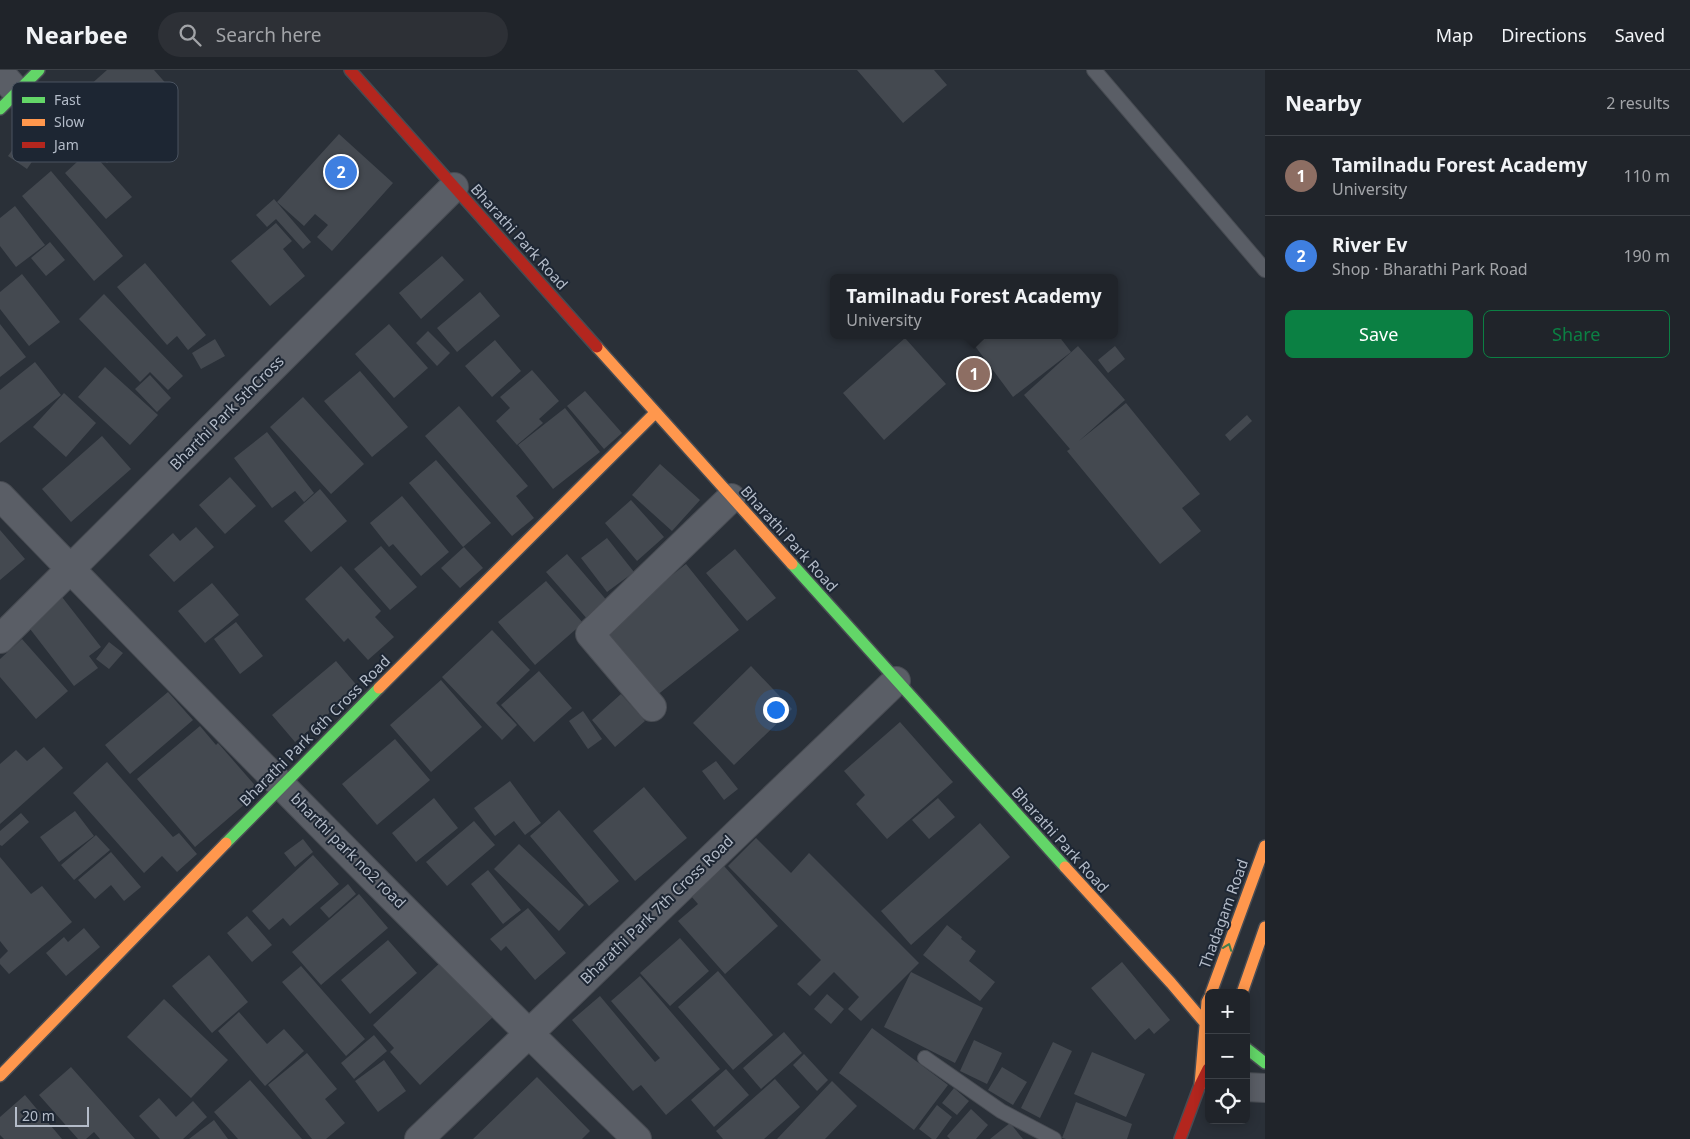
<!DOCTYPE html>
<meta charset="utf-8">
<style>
body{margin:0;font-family:"Noto Sans",sans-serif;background:#2d3036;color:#f1f3f6}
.controls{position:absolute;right:15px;bottom:15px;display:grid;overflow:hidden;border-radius:8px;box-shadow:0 2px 12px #0003}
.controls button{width:45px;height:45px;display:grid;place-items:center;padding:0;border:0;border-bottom:1px solid #3d4147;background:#20242a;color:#f1f3f6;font:25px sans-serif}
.scale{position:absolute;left:15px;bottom:12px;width:74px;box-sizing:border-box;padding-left:5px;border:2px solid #b4bcc9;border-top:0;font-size:14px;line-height:18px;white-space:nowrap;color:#b4bcc9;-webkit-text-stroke:4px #1d2633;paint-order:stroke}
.you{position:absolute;left:775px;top:639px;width:18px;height:18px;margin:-12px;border:4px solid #fff;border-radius:50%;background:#1a73e8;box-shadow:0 0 0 8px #1a73e833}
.badge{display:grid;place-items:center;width:32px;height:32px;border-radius:50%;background:#0b8043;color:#fff;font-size:16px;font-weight:700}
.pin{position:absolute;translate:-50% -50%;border:2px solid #fff;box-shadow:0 1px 5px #0006}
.popup{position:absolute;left:830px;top:204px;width:288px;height:65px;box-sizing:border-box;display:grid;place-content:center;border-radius:8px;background:#20242a;filter:drop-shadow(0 1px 4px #0005);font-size:16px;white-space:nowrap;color:#a2a4a8}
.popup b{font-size:19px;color:#f1f3f6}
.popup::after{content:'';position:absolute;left:50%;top:100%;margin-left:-10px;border:10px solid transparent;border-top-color:#20242a}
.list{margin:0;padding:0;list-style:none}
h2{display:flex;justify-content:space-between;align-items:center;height:65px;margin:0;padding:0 20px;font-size:21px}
h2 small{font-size:16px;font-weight:400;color:#a2a4a8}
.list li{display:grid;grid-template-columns:32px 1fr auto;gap:15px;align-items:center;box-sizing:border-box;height:80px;padding:0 20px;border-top:1px solid #3d4147}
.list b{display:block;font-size:19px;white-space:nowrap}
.list p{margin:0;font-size:16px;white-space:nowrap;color:#a2a4a8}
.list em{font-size:16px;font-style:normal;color:#a2a4a8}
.actions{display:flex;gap:10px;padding:15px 20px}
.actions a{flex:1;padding:11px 0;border:1px solid #0b8043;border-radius:8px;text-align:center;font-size:18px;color:#0b8043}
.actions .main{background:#0b8043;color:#fff}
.icon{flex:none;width:28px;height:28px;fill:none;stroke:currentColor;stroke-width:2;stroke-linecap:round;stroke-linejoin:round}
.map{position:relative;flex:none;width:1265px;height:1069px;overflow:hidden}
header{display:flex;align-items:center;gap:30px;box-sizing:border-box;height:70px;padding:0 25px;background:#20242a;border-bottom:1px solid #3d4147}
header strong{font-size:24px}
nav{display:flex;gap:28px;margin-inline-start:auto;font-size:18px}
.search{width:350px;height:45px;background:#2d3036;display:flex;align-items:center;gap:12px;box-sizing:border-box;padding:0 18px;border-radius:28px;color:#a2a4a8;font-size:19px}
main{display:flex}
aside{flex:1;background:#20242a}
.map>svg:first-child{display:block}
.building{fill:#444950}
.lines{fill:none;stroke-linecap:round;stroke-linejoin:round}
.lane-casing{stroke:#484c53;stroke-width:16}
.street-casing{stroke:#484c53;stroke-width:30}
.fast-casing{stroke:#484c53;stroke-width:14}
.slow-casing{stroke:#484c53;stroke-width:14}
.jam-casing{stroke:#484c53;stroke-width:14}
.lane{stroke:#5a5e66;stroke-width:14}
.street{stroke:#5a5e66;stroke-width:28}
.fast{stroke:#63d668;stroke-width:11}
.slow{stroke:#ff974d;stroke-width:11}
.jam{stroke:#b3261e;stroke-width:11}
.oneway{stroke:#407e4e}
.labels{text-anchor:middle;stroke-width:4;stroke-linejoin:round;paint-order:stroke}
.street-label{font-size:15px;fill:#b4bcc9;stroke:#1d2633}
.key{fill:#1d2633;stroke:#4a5360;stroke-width:1}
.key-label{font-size:14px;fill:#b4bcc9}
</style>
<header>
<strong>Nearbee</strong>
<div class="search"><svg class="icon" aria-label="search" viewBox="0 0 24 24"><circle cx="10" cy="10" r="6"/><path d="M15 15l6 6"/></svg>Search here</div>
<nav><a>Map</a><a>Directions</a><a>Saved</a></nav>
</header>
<main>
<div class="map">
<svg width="1265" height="1069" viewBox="0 0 1265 1069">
<rect width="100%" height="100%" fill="#2a3038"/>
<!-- building -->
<path class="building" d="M107,0H154L178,27L124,74L80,24Z
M857,0H934L947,15L903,53Z
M91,48L122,78L107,93L77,63Z
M339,64L393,113L332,181L317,167L328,155L315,144L304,156L277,132Z
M20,69L38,83L27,99L8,86Z
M90,80L132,127L106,149L65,103Z
M51,101L123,186L94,211L22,126Z
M274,129L311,172L303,179L276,149L267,157L256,145Z
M15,136L45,175L16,197L0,176V148Z
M276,153L292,171L283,179L305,206L270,236L231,191Z
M50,172L65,190L46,206L31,188Z
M442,186L464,210L421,249L399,223Z
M145,193L206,265L188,280L177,266L167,275L117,217Z
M22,204L60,252L29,276L0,239V222Z
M480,222L500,246L457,282L437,258Z
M104,224L183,306L168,320L150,302L140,312L79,249Z
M0,254L26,287L0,307Z
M389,254L428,298L394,328L355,284Z
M428,261L450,283L437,296L416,273Z
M989,265H1058L1071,282L1013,327L975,276Z
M905,268L946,314L884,370L843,323Z
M215,269L225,286L201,299L192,283Z
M495,270L521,301L492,327L465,296Z
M1078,276L1125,330L1079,371L1126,333L1200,424L1182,438L1201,461L1160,494L1067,381L1070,379L1024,325Z
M1115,276L1125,289L1108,303L1098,290Z
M35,292L61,325L0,373V320Z
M105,297L158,345L130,375L78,327Z
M532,300L559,331L539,349L543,353L517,375L496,351L510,338L500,327Z
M360,301L408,357L372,387L324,331Z
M150,305L171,328L157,342L135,319Z
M585,321L622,363L604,379L567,336Z
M64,323L96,353L66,387L33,357Z
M303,327L364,394L331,424L270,357Z
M459,336L528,416L516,426L534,448L512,466L425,366Z
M565,338L600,382L553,419L518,375Z
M1247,345L1252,351L1230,371L1225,365Z
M267,362L314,423L304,432L295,421L272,438L234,388Z
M102,366L131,399L71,452L42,419Z
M436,390L491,453L463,477L409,413Z
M660,394L700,430L672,461L632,425Z
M230,407L256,436L225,464L199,435Z
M320,419L347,451L311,482L284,451Z
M402,426L449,482L421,506L393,474L389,477L370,453Z
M631,430L664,467L637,491L605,453Z
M196,457L214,477L174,512L149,485L173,463L180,471Z
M0,460L25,489L0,510Z
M607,468L634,502L607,522L581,488Z
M381,476L417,517L390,540L354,499Z
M464,477L483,498L460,518L441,498Z
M735,479L776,528L747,551L706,503Z
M567,484L609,533L589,551L546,502Z
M686,494L739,560L656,626L603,560Z
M341,496L381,541L375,547L394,567L368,590L348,568L344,572L305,529Z
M546,511L583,553L535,595L498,552Z
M212,513L239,545L205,573L178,541Z
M62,527L101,577L89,586L98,598L74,616L27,555Z
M236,552L263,586L240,604L214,569Z
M492,560L530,600L496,633L517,655L502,670L442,607Z
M22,569L68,621L36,649L0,607V589Z
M109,572L123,583L109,599L96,589Z
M336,591L359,618L295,672L272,645Z
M751,596L792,639L734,695L693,653Z
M539,601L572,638L534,672L501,635Z
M441,610L482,657L431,702L390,655Z
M168,622L193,650L130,704L105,675Z
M621,624L645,651L615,677L592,650Z
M583,641L602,669L588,679L569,651Z
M900,652L953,712L887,769L856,734L865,725L844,701Z
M200,656L216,675L218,673L260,721L195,777L137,709Z
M395,669L430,710L377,755L342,714Z
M44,677L63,698L0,754V694L16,680L27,691Z
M716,691L738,719L724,730L702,701Z
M107,692L173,767L179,763L197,784L177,802L162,786L144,803L73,723Z
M510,711L541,753L525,765L514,751L495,766L474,738Z
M644,717L687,768L635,811L593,761Z
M434,728L458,758L416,792L392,763Z
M938,728L955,747L929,769L912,750Z
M559,740L619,811L589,836L530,766Z
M75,741L94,766L59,792L40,767Z
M21,743L29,752L2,776L0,775V761Z
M474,751L495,775L447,816L426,792Z
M980,753L1010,787L911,875L881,841Z
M96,765L110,780L74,810L61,795Z
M756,768L791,803L809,783L919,893L861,951L848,939L859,927L834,902L810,926L797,914L821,890L728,796Z
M303,769L313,782L295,797L284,783Z
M519,774L584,835L559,861L494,799Z
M111,782L141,817L124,831L111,815L95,829L78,810Z
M313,785L339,814L290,856L283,848L269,860L252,841Z
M0,787L31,824L42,816L72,852L9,904L0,894V889L8,881L0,871Z
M724,796L778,856L725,904L678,851L698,834L691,826Z
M488,800L521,840L503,854L471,814Z
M348,814L356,824L329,848L320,838Z
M359,824L388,858L321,915L292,882Z
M528,838L566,883L535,910L506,876L501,881L490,869Z
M247,846L272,875L252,892L227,863Z
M947,855L962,867L961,869L976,881L969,891L995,912L980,931L923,885Z
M84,858L100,877L66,906L46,883L64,867L68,872Z
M680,868L709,901L670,936L640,903Z
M388,870L417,903L370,944L341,910Z
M209,885L248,932L212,963L172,916Z
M442,891L493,947L420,1015L390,982L394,978L373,955Z
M1122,892L1170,950L1154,964L1149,958L1135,970L1091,918Z
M301,896L365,969L346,986L282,912Z
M718,901L773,965L733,1000L678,937Z
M911,902L983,938L955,993L884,957Z
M640,906L720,999L666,1045L641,1015L633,1021L572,950L600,926L655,992L660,988L611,931Z
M827,924L844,939L831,954L814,939Z
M164,929L228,990L191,1028L127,967Z
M239,942L267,974L284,959L304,981L265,1016L218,961Z
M872,958L948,1015L914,1060L839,1003Z
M784,962L802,983L761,1019L743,998Z
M374,965L387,981L354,1009L341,993Z
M974,970L1002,983L987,1014L960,1001Z
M1053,972L1072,981L1040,1048L1021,1038Z
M1092,982L1145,1004L1126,1047L1074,1024Z
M307,983L337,1019L325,1029L345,1053L326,1069H312L268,1015Z
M804,984L828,1010L817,1021L793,995Z
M384,990L406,1021L378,1042L355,1011Z
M71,997L135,1069H100L94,1062L86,1069H78L39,1025Z
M1002,997L1027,1012L1013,1035L988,1020Z
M726,999L749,1025L714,1057L691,1030Z
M537,1007L590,1061L582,1069H473Z
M775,1009L800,1037L764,1069H723L716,1061Z
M250,1010L302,1069H238L214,1042Z
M832,1011L857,1036L825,1069H777Z
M954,1018L969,1031L957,1045L942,1033Z
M25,1025L62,1069H4L0,1065V1047Z
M159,1028L176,1047L193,1031L207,1047L183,1069H160L139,1046Z
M1076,1032L1132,1054L1127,1069H1066L1062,1068Z
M937,1035L952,1047L936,1069H932L919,1059Z
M971,1039L988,1055L976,1069H950L947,1066Z
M214,1050L228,1069H189Z
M1010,1053L1023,1069H990Z"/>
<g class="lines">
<defs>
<path id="lane" d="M1094,0L1265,200
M925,988L1001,1041L1054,1069"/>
<path id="street" d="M0,3L17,22
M0,426C209,643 420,859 637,1069
M0,569L454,117
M652,637L590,564L731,428
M1246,1017L1265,1018
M419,1069L896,611"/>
<path id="fast" d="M0,39L39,0
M792,494L1065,797
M226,773L379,618
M1246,978L1265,993"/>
<path id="slow" d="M597,277L792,494
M379,618L655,343
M1065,797L1171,913L1205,953L1209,955
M1211,923L1265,776
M1242,923L1265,857
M0,1006L226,773
M1200,1015L1207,932L1209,928"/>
<path id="jam" d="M350,0L597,277
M1180,1069L1200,1015L1208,999"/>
</defs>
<!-- lane casing -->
<use href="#lane" class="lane-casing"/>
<!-- street casing -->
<use href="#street" class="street-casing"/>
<!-- fast casing -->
<use href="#fast" class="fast-casing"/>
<!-- slow casing -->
<use href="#slow" class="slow-casing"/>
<!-- jam casing -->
<use href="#jam" class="jam-casing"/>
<!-- lane -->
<use href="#lane" class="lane"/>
<!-- street -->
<use href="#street" class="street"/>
<!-- fast -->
<use href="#fast" class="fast"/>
<!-- slow -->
<use href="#slow" class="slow"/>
<!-- jam -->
<use href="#jam" class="jam"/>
</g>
<!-- one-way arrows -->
<defs><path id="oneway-chevron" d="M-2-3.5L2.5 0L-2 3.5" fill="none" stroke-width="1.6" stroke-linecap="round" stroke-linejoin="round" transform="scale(1.25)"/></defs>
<use class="oneway" href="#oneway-chevron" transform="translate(1228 877) rotate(-70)"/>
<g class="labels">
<!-- street labels -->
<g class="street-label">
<text transform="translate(519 167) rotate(48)" y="5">Bharathi Park Road</text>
<text transform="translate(227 343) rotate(-45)" y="5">Bharthi Park 5thCross</text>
<text transform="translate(789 469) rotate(48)" y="5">Bharathi Park Road</text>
<text transform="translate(315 661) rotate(-45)" y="5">Bharathi Park 6th Cross Road</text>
<text transform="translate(1060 770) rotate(48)" y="5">Bharathi Park Road</text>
<text transform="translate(348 781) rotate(45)" y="5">bharthi park no2 road</text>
<text transform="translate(657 840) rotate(-44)" y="5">Bharathi Park 7th Cross Road</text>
<text transform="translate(1224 844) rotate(-70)" y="5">Thadagam Road</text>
</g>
</g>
<!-- legend -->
<rect x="12" y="12" width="166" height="80" rx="8" class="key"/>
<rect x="22" y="27" width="23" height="6" fill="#63d668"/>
<rect x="22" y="49" width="23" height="7" fill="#ff974d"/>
<rect x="22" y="72" width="23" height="6" fill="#b3261e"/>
<g class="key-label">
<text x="54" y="35">Fast</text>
<text x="54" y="57">Slow</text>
<text x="54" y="80">Jam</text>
</g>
</svg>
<div class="controls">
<button>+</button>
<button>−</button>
<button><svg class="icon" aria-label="locate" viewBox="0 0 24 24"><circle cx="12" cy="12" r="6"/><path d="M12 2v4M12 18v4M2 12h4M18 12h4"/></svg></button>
</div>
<div class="scale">20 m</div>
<div class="you"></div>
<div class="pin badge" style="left:974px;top:304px;background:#8d6e63">1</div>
<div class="popup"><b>Tamilnadu Forest Academy</b>University</div>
<div class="pin badge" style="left:341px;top:102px;background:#3f7fe0">2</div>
</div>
<aside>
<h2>Nearby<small>2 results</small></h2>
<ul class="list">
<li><span class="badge" style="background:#8d6e63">1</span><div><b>Tamilnadu Forest Academy</b><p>University</p></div><em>110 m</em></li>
<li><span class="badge" style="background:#3f7fe0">2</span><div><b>River Ev</b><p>Shop · Bharathi Park Road</p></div><em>190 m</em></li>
</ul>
<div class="actions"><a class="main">Save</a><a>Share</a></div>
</aside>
</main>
